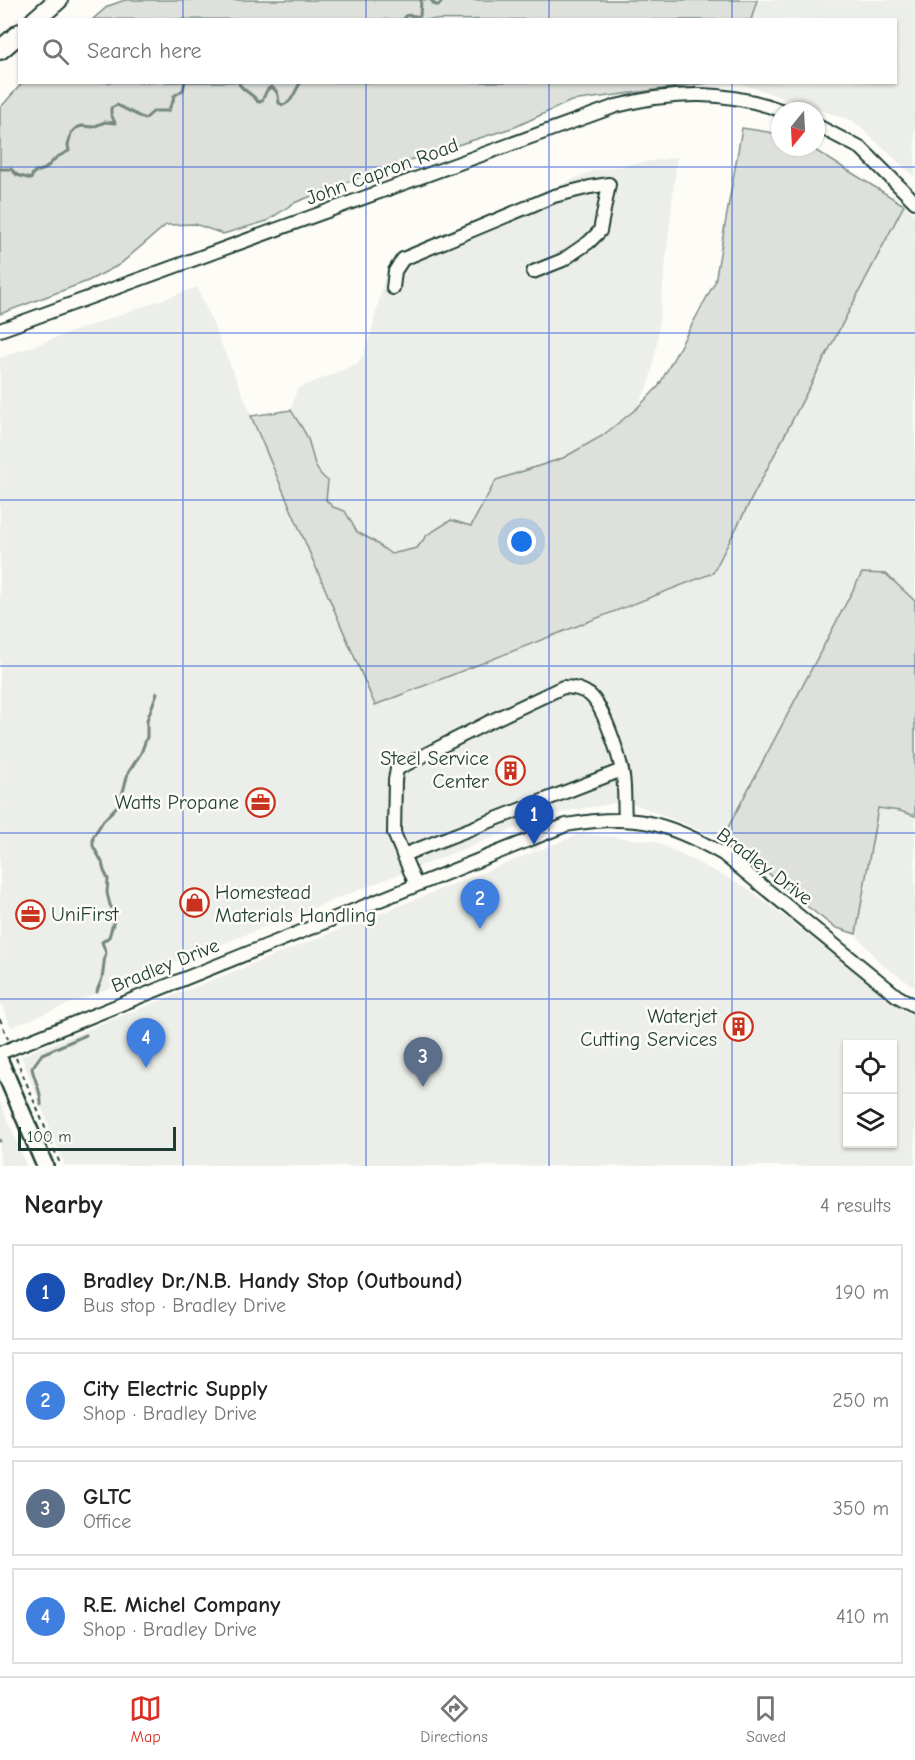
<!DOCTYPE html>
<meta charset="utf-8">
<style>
body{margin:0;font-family:"Comic Neue",sans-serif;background:#f6f6f6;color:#222}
.controls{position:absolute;right:18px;bottom:18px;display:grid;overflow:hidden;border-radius:0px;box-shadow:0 2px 4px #0004}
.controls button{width:54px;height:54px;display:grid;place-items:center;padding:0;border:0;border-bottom:2px solid #e0e0e0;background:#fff;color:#222;font:30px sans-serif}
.compass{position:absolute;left:771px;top:102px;width:54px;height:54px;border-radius:50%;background:#fff;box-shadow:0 2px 4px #0004;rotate:198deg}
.scale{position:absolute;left:18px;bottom:15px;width:158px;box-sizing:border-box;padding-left:6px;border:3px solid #1f3d34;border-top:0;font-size:16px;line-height:21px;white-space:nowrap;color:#1f3d34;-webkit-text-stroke:4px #fdfcf7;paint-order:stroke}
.you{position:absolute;left:522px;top:542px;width:21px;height:21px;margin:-15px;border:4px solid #fff;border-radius:50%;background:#1a73e8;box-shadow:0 0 0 9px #1a73e833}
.badge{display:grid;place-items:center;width:39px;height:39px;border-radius:50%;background:#d93025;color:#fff;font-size:20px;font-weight:700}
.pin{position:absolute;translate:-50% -50px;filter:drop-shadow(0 2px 3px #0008)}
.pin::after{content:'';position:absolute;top:32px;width:21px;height:18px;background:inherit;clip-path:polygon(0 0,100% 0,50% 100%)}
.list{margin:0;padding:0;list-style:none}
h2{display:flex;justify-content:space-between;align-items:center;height:78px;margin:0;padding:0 24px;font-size:26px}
h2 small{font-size:20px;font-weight:400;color:#767676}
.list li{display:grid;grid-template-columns:39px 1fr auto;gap:18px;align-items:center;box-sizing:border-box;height:96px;margin:0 12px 12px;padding:0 12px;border:2px solid #e0e0e0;border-radius:0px}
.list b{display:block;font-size:22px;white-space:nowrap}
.list p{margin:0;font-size:20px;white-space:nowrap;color:#767676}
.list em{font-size:20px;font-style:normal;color:#767676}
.icon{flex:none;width:33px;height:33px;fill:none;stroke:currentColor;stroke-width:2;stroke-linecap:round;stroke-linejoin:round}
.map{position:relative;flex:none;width:915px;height:1166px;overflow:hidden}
.search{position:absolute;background:#fff;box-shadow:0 2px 4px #0004;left:18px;right:18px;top:18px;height:66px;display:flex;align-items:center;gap:15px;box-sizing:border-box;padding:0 21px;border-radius:0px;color:#767676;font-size:22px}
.sheet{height:510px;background:#fff}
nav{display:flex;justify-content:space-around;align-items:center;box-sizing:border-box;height:84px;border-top:2px solid #e0e0e0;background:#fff;font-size:16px;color:#767676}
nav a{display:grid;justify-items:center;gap:3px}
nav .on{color:#d93025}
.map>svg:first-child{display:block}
.built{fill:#eceee9;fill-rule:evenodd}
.green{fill:#dde0db;stroke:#7e8e88;stroke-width:1.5}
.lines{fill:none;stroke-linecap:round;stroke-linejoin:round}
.stream{stroke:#75877f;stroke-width:3}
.minor-casing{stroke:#1f3d34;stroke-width:16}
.major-casing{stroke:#1f3d34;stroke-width:20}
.highway-casing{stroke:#1f3d34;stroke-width:22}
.path{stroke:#1f3d34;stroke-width:2;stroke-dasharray:4.5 4.5;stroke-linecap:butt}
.minor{stroke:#fdfcf7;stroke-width:12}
.major{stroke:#fdfcf7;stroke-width:15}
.highway{stroke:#fdfcf7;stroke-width:18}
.grid{fill:none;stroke:#1d4ed8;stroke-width:1.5;stroke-opacity:0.55}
.labels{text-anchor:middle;stroke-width:5;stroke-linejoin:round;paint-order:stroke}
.street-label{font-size:20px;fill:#1f3d34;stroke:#fdfcf7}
.poi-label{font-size:20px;fill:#1f3d34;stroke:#fdfcf7;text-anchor:end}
</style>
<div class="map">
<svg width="915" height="1166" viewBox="0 0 915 1166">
<rect width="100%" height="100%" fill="#fdfcf7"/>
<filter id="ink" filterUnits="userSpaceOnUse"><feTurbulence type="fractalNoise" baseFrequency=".0167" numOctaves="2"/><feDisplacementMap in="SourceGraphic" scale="12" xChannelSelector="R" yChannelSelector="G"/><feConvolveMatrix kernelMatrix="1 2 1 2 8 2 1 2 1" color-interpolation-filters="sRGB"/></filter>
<g filter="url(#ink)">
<!-- built -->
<path class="built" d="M757,0H915V177L853,121L739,83L896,82V20L751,19Z
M677,157L656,351L649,383L636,409L602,436L563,458L496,480L471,526L427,535L417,548L391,554L372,540L357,532L345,511L333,507L326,500L328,481L320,475L312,459L307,438L291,410L297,389L357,364L364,354L372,329L386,272L394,255L595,170Z
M904,205L915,215V601L886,574L862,573L722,839L627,801L552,814L11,1027L0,1000V358L197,287L375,705L713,573Z
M878,808L900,811L915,816V987L881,964L856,934Z
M580,834L654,841L746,887L915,1019V1166H65L21,1056ZM848,1044H892V1144H848Z
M0,1101L26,1164L27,1166H0Z"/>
<!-- green -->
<path class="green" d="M125,0H757L751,20L93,19L108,6Z
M23,82H708V83L571,101L515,127L381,169L294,203L267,221L223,234L195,224L166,225L119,265L88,281L0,314V108Z
M742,128L780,134V147H810L904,205L713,573L375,705L251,416L291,410C296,419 304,429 308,439C314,456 312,469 328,481L326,500L333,507L345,511L357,532L372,540L391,554L417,548L427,535L451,520L471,526L496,480L563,458L602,436L636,409L658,387L715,282Z
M862,573L886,574L915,601V816L900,811L878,808L856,934L834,927L808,907L736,846L722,839Z"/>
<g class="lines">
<!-- stream -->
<path class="stream" d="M431,0L435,5H439L443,0
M404,20L405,16C411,14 415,17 420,16L421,0
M238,82C243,92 253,93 258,102L262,101L267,90L271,87C279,91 278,96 279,103L283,105C294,101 294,91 301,82
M0,169H11L17,175L31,179L33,173L45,169L57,157L69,151L68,145L71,133L76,128L82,126L93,127L105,122L115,123L111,114V108L117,105L145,119L154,111H168L173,101L174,96L183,90L185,82
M97,992C98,986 101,983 102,978C104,970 103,962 106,953L102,942L109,937L115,917L114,912L110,905L107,893L108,879L104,871L102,862L93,846V837L103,821L120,803L128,773L141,753L147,737V720L157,693
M41,1105C42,1092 34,1080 32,1068L42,1054L86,1035
M0,1141V1140"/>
<defs>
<path id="minor" d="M816,125L862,149L915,202
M393,288L395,271L403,259L554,196L590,187L609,184L600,231L589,242L563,260L533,272
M0,330L616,106C674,91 727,90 783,111
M403,855L622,770
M416,885L394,833L395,780L397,769L487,723L563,687C573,687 582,689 590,695C604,707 620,758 623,776C625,790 624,805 625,818
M0,1053L566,825C632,813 665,821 723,854L897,996L915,1006"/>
<path id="major" d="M0,1061L45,1166"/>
<path id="highway" d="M35,20L58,0
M0,50L20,33"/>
</defs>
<!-- minor casing -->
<use href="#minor" class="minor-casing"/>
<!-- major casing -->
<use href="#major" class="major-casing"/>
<!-- highway casing -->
<use href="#highway" class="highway-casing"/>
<!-- path -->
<path class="path" d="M0,1019L8,1039
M16,1058L61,1166"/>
<!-- minor -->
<use href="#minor" class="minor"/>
<!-- major -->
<use href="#major" class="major"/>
<!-- highway -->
<use href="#highway" class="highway"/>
</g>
</g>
<!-- grid -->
<path class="grid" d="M183,0V20M366,0V20M549,0V20M732,0V20M183,82V1166M366,82V1166M549,82V1166M732,82V1166M0,167H915M0,333H915M0,500H915M0,666H915M0,833H915M0,999H915"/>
<!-- icons -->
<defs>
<symbol id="building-ring" viewBox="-11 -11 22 22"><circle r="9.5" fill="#fdfcf7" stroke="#c8321e" stroke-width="1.5"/><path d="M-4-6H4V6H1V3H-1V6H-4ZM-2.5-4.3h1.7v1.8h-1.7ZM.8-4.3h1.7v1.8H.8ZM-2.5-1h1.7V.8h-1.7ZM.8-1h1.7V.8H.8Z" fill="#c8321e"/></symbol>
<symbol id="office-ring" viewBox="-11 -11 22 22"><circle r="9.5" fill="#fdfcf7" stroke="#c8321e" stroke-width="1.5"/><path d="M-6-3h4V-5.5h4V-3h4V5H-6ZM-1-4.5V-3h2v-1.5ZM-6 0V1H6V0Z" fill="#c8321e"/></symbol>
<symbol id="shop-ring" viewBox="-11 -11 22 22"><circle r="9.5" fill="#fdfcf7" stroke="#c8321e" stroke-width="1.5"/><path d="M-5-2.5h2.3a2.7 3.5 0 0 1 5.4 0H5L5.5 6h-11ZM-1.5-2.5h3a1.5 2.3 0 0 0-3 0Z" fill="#c8321e"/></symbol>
</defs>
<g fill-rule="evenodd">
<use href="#building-ring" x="494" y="754" width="33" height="33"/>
<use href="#office-ring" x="244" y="786" width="33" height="33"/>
<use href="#shop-ring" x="178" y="886" width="33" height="33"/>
<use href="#office-ring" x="14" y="898" width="33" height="33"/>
<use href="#building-ring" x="722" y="1010" width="33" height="33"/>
</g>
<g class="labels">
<!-- street labels -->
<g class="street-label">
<text transform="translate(382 171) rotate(-20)" y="7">John Capron Road</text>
<text transform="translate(765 866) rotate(37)" y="7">Bradley Drive</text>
<text transform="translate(165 965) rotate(-22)" y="7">Bradley Drive</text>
</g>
<!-- poi labels -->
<g class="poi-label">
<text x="489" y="765">Steel Service<tspan x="489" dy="23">Center</tspan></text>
<text x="239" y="809">Watts Propane</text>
<text x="215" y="899" text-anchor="start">Homestead<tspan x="215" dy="23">Materials Handling</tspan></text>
<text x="51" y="921" text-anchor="start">UniFirst</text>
<text x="717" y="1023">Waterjet<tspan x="717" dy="23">Cutting Services</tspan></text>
</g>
</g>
</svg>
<div class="controls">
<button><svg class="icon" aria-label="locate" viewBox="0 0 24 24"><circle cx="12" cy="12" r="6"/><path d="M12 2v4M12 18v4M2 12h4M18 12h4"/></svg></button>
<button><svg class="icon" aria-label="layers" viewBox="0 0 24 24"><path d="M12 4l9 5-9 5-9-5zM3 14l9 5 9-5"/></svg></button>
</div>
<svg class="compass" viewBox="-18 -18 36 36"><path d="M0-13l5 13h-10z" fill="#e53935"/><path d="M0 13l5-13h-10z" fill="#767676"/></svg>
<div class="scale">100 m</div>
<div class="you"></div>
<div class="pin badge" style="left:534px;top:845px;background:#1a4fb4">1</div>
<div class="pin badge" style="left:480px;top:929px;background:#3f7fe0">2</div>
<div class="pin badge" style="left:423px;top:1087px;background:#5c6f8a">3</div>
<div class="pin badge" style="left:146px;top:1068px;background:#3f7fe0">4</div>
<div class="search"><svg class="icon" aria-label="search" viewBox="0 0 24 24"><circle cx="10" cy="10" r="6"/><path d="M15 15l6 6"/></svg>Search here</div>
</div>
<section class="sheet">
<h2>Nearby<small>4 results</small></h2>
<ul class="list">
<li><span class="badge" style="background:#1a4fb4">1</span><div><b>Bradley Dr./N.B. Handy Stop (Outbound)</b><p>Bus stop · Bradley Drive</p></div><em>190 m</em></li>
<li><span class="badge" style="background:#3f7fe0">2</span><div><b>City Electric Supply</b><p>Shop · Bradley Drive</p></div><em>250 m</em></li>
<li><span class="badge" style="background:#5c6f8a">3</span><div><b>GLTC</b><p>Office</p></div><em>350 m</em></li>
<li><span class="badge" style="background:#3f7fe0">4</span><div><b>R.E. Michel Company</b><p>Shop · Bradley Drive</p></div><em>410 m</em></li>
</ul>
</section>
<nav>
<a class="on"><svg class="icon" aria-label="map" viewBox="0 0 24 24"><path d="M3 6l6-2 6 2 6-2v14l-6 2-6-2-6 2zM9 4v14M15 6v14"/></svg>Map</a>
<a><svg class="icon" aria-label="directions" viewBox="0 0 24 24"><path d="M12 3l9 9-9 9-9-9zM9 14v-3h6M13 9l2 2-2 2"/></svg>Directions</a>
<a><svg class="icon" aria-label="saved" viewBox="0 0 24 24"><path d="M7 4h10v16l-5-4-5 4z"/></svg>Saved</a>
</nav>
